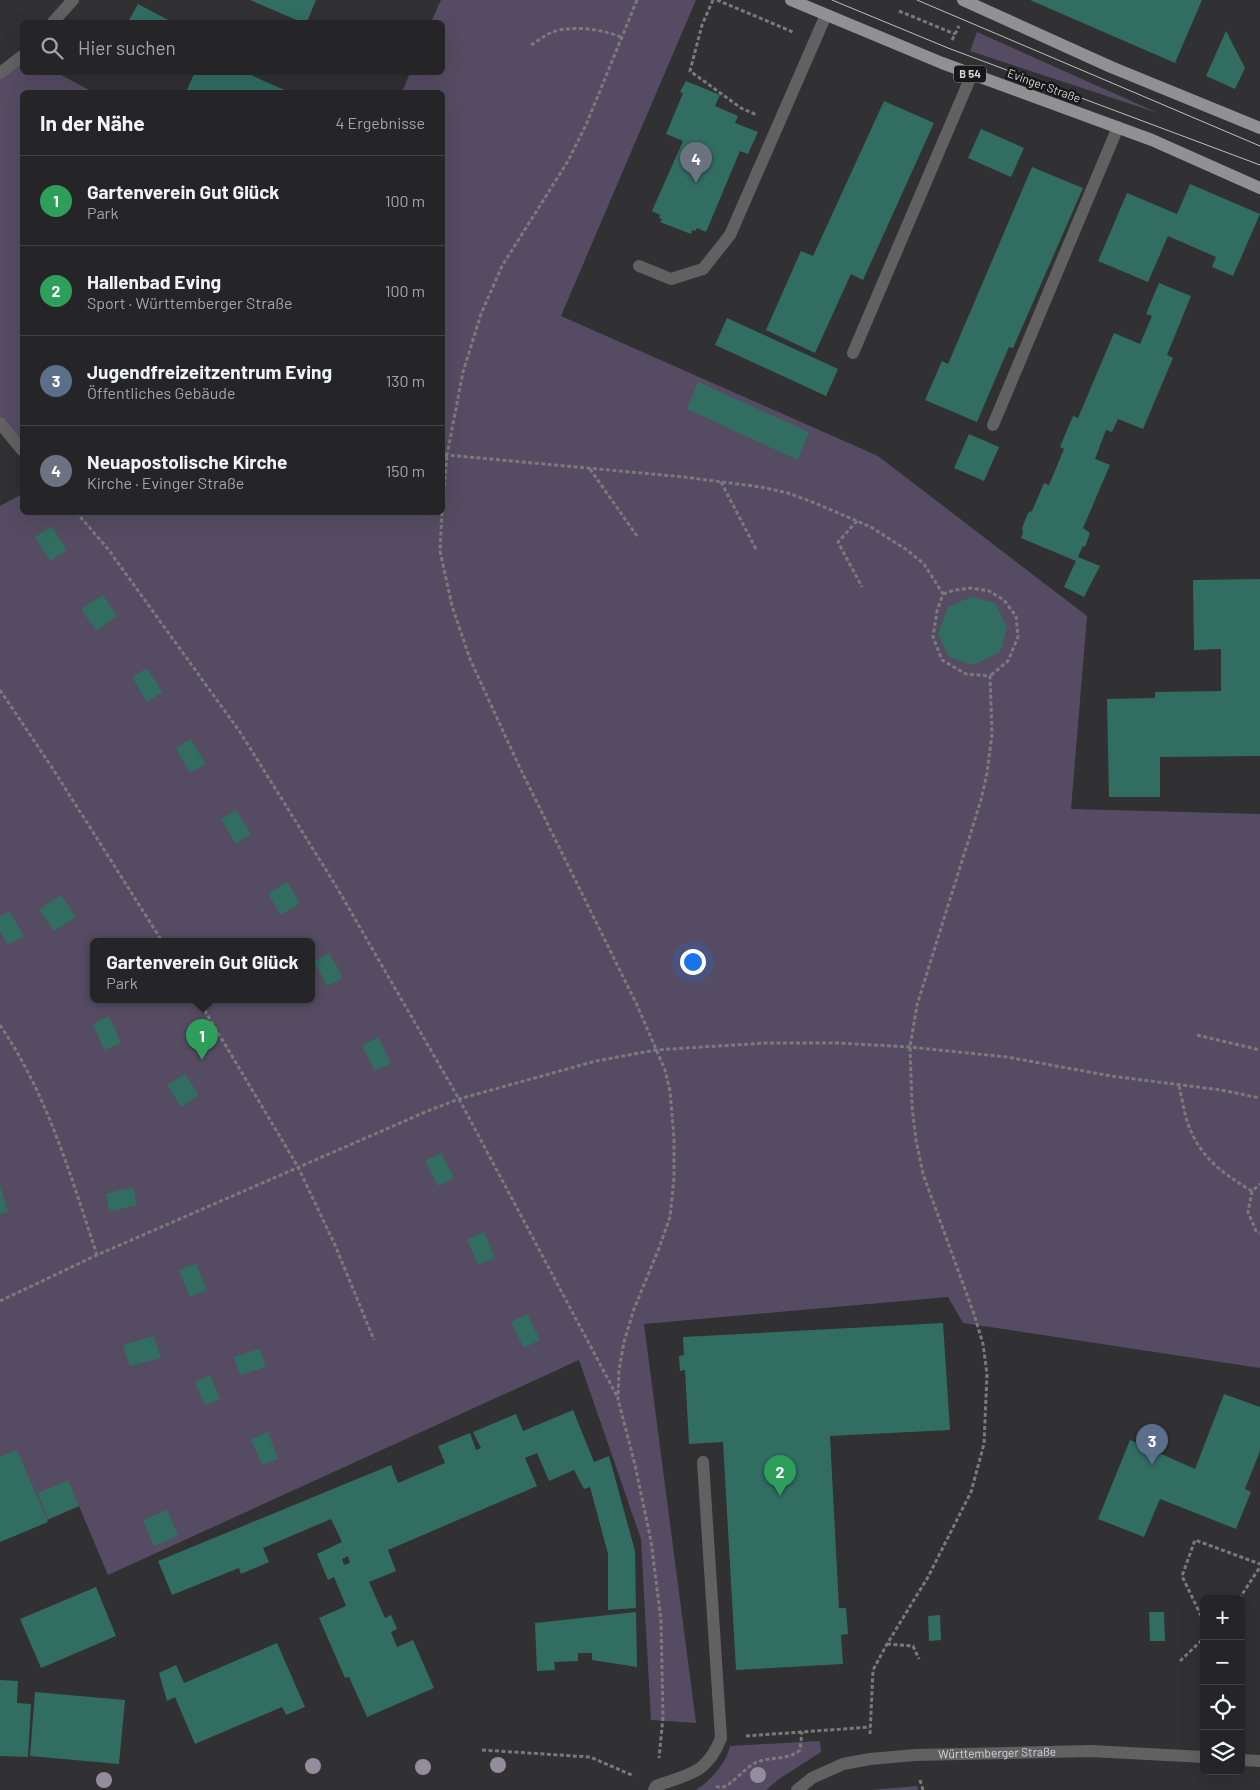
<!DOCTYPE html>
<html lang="de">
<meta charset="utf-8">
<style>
body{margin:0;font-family:Barlow,sans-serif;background:#2d2c2e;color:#f1f3f6}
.controls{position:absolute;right:15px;bottom:15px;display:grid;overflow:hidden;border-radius:8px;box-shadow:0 5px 20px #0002}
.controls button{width:45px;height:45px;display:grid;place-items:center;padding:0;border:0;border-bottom:1px solid #424143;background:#252426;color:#f1f3f6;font:25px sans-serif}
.you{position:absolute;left:692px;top:961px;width:18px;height:18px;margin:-12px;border:4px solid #fff;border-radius:50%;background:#1a73e8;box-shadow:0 0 0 8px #1a73e833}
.badge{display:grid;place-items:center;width:32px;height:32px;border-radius:50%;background:#5cceba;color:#fff;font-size:16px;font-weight:700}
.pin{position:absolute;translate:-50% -41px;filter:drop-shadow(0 1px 2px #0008)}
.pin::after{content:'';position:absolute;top:26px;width:18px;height:15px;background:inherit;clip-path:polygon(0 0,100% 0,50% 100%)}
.popup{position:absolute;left:90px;top:938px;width:225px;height:65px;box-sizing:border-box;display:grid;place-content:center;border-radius:8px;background:#252426;filter:drop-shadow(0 1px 4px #0005);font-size:16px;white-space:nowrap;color:#a3a4a7}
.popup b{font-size:19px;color:#f1f3f6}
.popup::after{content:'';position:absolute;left:50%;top:100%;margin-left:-10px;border:10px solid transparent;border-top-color:#252426}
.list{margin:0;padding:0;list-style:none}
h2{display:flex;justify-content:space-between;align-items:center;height:65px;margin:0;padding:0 20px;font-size:21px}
h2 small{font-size:16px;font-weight:400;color:#a3a4a7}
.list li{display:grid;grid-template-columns:32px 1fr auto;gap:15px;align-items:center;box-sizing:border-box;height:90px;padding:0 20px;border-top:1px solid #424143}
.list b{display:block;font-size:19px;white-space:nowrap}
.list p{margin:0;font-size:16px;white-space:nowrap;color:#a3a4a7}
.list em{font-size:16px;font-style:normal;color:#a3a4a7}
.icon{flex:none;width:28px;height:28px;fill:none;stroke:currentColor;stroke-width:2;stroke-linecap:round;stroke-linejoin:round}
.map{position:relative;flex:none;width:1260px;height:1790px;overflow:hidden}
.search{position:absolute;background:#252426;box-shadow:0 5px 20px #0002;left:20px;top:20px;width:425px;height:55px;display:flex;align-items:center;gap:12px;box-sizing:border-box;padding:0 18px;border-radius:8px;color:#a3a4a7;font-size:19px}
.panel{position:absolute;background:#252426;box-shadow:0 5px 20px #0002;left:20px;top:90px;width:425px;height:425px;border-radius:8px}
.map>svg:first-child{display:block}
.green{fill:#554c63;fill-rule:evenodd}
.building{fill:#326d62;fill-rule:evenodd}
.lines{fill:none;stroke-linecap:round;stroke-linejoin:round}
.path{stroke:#7a797b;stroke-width:3;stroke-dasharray:4 2.5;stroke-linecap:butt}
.lane{stroke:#616162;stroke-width:12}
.street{stroke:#616162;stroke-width:12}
.primary{stroke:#919093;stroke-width:12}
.tram{stroke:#bfbec0;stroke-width:1}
.tree{fill:#938e9d}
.labels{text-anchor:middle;stroke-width:5;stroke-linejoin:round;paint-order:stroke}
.shield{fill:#181819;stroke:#9c9c9d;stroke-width:1}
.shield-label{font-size:11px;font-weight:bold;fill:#d5d4d6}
.street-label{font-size:12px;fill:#d5d4d6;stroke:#181819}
</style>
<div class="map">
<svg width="1260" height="1790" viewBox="0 0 1260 1790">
<rect width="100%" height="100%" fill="#313032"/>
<!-- green -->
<path class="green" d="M441,0H696L561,316L878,456L1087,616L1071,809L1260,814V1368L963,1323L948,1297L644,1324L696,1723L651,1720L641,1539L579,1360L108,1575L79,1506L0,1541V506L22,494V512H442V92H402L410,73L442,72V22H431ZM93,941H311V999H93Z
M977,32L1158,113L970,51Z
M22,56V72L57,73L93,92H22V450L0,423V73Z
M820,1741L821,1752L779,1779L766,1790H696C711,1780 726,1764 730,1746Z
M917,1786L918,1790H871Z"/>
<!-- building -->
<path class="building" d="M250,0H316L307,22H301Z
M1030,0H1202L1175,63Z
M138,4L172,22H128Z
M1226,31L1245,68L1235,89L1206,76Z
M195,72H244L289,92H186Z
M686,81L720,95L715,106L738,116L735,123L758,132L748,154L740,151L706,232L697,228L695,231L692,230L691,234L660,222L662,219L659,218L660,215L652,211L683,141L666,134L683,93L680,92Z
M884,101L934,123L863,280L851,274L815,353L766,330L801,251L813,256Z
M981,129L1024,148L1011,177L968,158Z
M1032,167L1083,188L1013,348L1009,347L977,422L925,400L942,361L948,364Z
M1190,184L1260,214L1233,276L1212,267L1216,257L1168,236L1148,282L1098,261L1127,193L1177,214Z
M1159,283L1191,296L1167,355L1173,358L1143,429L1118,419L1112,432L1106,430L1095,459L1110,465L1083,528L1090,533L1085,547L1083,546L1078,557L1100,566L1084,597L1064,587L1076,561L1021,538L1023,532L1022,528L1028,513L1032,511L1044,483L1049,485L1064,449L1060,447L1067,430L1073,416L1078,418L1114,333L1140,344L1152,316L1146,314Z
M727,318L838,369L826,396L715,345Z
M698,382L809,432L798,460L687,409Z
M969,434L999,447L984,481L954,468Z
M51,526L67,550L50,561L35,537Z
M1260,579V756L1160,757V797H1109L1107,699L1155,698V692L1221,691V649L1194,650L1193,580Z
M103,595L117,616L96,631L81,609Z
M971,597L995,603L1007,628L1000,652L973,665L949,657L938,634L948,607Z
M147,668L162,692L147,702L132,677Z
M191,739L206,764L190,773L176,748Z
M236,810L251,834L236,844L221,819Z
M287,882L300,903L281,915L268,894Z
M61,895L76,917L54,931L39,910Z
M9,911L24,936L8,945L0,932V917Z
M329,953L343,978L327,986L314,961Z
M109,1016L121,1043L104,1050L93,1024Z
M378,1037L391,1063L375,1071L362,1046Z
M185,1074L199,1095L181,1107L167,1085Z
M441,1153L454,1178L438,1186L425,1161Z
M0,1184L8,1212L0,1214Z
M133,1187L137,1205L109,1212L106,1194Z
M484,1232L495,1258L478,1265L467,1239Z
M196,1264L207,1290L190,1297L179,1270Z
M527,1314L540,1340L524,1348L511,1322Z
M943,1323L950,1430L830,1436L839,1608H846L848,1634L841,1635L843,1664L736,1670L723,1442L689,1444L685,1370L680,1371L679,1356L684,1355L683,1337Z
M154,1336L161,1358L130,1366L123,1345Z
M260,1349L266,1367L240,1375L234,1357Z
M210,1375L220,1399L205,1405L195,1382Z
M1224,1394L1260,1407V1451L1245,1489L1251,1492L1236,1529L1160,1499L1144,1537L1098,1519L1130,1440L1195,1469Z
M573,1410L594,1462L609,1456L635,1551L636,1608L608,1610V1554L590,1487L584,1489L574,1470L549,1481L537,1453L525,1458L537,1486L388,1550L396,1571L369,1582L385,1618L391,1615L397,1629L391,1632L397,1647L413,1640L434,1688L367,1717L349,1677L345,1678L319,1618L346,1606L334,1577L328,1580L317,1554L342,1542L331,1519L263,1548L269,1562L241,1574L239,1568L172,1595L158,1561L391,1465L398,1483L445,1463L438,1446L470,1433L476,1450L481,1448L473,1432L516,1414L523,1431ZM348,1556L350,1563L344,1565L342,1559Z
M268,1432L278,1459L262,1465L251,1439Z
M17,1450L48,1522L0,1542V1457Z
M68,1480L79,1506L48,1519L38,1493Z
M167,1510L178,1536L154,1546L143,1520Z
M96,1587L116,1636L41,1668L20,1619Z
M636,1612L637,1667L592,1660V1653H578V1661L554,1662L555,1670L537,1671L535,1623Z
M1149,1612H1164L1165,1641H1150Z
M940,1615L941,1640L929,1641L928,1616Z
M277,1643L305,1707L286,1715L282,1707L195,1744L175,1697L167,1701L159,1673L176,1665L184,1683Z
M0,1680L18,1681L17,1703L31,1704L28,1757L0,1756Z
M35,1692L125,1700L119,1764L30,1756Z"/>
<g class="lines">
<!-- path -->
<path class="path" d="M637,0L586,125L568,161L502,266L481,314L463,372L447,455L684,477L761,487L788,493L815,503L871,527L907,550L924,564L943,594L937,611L933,637L942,660L966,674L990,676L992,734L987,773L981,800L917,1005L910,1047L912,1107L916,1140L923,1174L974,1314L983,1344L987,1374L984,1444L971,1492L928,1577L887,1644L873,1670L870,1734
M713,0L702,25L690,71L741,108L757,115
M717,0L793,32
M899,11L955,34
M952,40L959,26
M531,45C538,41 545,35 552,32C574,25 600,29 621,37
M442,455H447L442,509
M590,469L637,536
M721,482L757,551
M76,512L108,549L240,732L336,886L459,1099L618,1398
M442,512L440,551L452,606L470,659L519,766L637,1005L665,1070L670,1091L674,1139V1178L670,1217L659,1248L634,1309L624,1342L619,1370L618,1399L635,1465L651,1541L661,1620L663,1717L659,1758
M857,521L838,542L862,587
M943,594L955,590L971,588L989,591L1004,600L1016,616L1018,637L1008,661L990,676
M0,690L53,769L162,941
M198,999L298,1167L335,1245L374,1340
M0,1025C48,1096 70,1174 97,1255
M1197,1035L1260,1050
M1179,1086C1182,1098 1184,1112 1188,1124C1200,1157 1223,1174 1252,1191L1260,1184
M1252,1191L1248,1212L1256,1231L1260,1233
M0,1301L97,1255L430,1110L459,1099L596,1061L656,1050L766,1043H838L910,1047L1007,1057L1111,1076L1221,1090L1260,1098
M1239,1599L1260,1567
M1204,1622L1182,1576L1195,1540L1260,1564
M887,1644L913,1646L919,1659
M1180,1661L1204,1638
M746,1736L870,1727
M482,1750L590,1757L634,1776
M920,1780L923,1790
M716,1786C717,1787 722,1788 723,1787C730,1786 745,1768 755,1763C769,1756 788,1761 800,1750L802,1732"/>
<!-- lane -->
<path class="lane" d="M639,266L671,279L703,269L730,235L826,15
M853,353L972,74
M993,425L1118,127
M654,1790L656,1786C689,1774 707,1774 721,1738L703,1462"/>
<!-- street -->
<g class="street">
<path d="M53,22L73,0"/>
<path d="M0,73L22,56"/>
<path d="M0,423L22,450"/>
<path d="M1241,1760L1260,1761"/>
<path id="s1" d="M797,1790L812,1778L843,1764L870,1759L915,1755L1091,1751L1204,1757"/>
</g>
<!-- primary -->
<path class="primary" d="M791,0L942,63L1152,140L1260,188
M963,0L1111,67L1260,128"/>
<!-- tram -->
<path class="tram" d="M832,0L948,48L1260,165
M917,0L1260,146"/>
</g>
<!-- trees -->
<g class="tree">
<circle cx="498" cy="1765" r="8"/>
<circle cx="313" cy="1766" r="8"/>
<circle cx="423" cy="1767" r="8"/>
<circle cx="758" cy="1775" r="8"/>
<circle cx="104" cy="1780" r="8"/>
</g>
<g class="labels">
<!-- shield labels -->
<rect class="shield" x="954" y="65.5" width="32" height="17" rx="4"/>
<g class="shield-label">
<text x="970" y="78">B 54</text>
</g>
<!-- street labels -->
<g class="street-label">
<text transform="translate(1044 86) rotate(20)" y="4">Evinger Straße</text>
<text dy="4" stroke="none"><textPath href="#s1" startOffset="208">Württemberger Straße</textPath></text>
</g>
</g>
</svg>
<div class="controls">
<button>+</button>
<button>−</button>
<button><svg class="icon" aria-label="locate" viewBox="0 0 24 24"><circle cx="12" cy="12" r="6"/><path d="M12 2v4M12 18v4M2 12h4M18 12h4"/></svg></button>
<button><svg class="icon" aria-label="layers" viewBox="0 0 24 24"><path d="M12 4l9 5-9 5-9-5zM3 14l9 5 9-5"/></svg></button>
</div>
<div class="you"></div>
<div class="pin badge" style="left:202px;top:1060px;background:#2e9e5b">1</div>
<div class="popup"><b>Gartenverein Gut Glück</b>Park</div>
<div class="pin badge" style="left:780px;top:1496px;background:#2e9e5b">2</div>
<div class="pin badge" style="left:1152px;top:1465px;background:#5c6f8a">3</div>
<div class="pin badge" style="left:696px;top:183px;background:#6b7280">4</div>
<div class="search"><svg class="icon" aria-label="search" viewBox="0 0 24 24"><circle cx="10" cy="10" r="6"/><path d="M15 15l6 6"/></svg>Hier suchen</div>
<section class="panel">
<h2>In der Nähe<small>4 Ergebnisse</small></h2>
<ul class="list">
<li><span class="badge" style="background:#2e9e5b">1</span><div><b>Gartenverein Gut Glück</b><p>Park</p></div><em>100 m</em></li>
<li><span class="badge" style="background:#2e9e5b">2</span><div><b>Hallenbad Eving</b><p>Sport · Württemberger Straße</p></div><em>100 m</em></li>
<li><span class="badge" style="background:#5c6f8a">3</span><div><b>Jugendfreizeitzentrum Eving</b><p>Öffentliches Gebäude</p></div><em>130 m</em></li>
<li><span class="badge" style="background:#6b7280">4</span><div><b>Neuapostolische Kirche</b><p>Kirche · Evinger Straße</p></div><em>150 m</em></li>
</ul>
</section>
</div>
